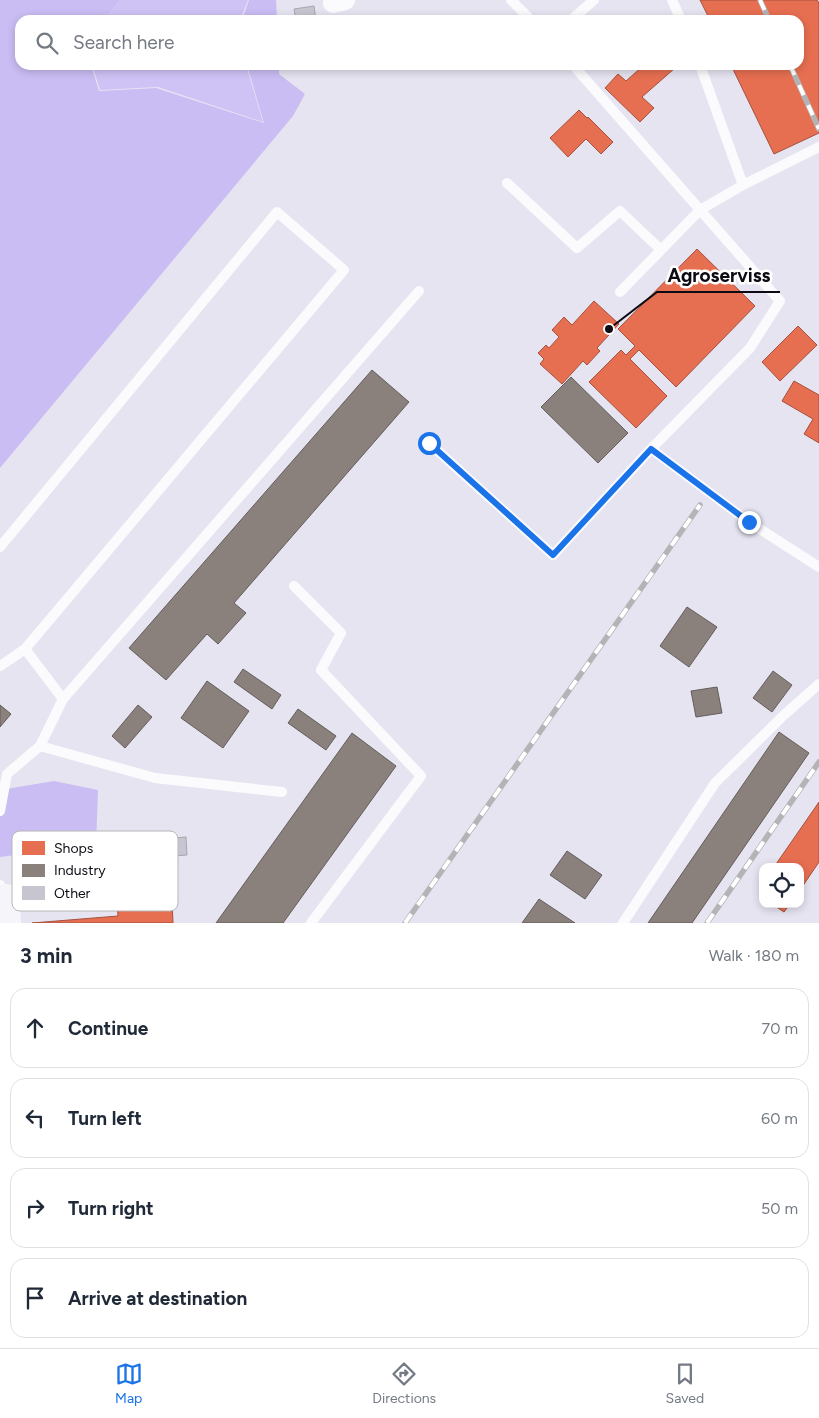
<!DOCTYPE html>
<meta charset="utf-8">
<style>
body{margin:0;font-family:Figtree,sans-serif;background:#f2f2f3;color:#1f2937}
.controls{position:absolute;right:15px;bottom:15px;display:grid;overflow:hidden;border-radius:10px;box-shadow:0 2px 8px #0003}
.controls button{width:45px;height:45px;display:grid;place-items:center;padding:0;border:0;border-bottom:1px solid #e0e1e3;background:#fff;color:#1f2937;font:25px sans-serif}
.stop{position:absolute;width:15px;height:15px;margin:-11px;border:4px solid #1a73e8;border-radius:50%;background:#fff}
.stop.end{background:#1a73e8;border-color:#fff;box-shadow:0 1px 5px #0008}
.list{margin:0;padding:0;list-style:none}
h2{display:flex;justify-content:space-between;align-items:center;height:65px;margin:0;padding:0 20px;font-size:21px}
h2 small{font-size:16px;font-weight:400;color:#747a83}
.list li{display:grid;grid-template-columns:32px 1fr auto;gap:15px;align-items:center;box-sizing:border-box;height:80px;margin:0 10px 10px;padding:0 10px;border:1px solid #e0e1e3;border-radius:15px}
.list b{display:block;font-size:19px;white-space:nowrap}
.list em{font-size:16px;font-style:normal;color:#747a83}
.icon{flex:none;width:28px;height:28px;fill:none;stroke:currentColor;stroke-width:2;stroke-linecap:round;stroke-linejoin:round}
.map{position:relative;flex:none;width:819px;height:923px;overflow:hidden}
.search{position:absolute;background:#fff;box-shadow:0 2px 8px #0003;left:15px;right:15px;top:15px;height:55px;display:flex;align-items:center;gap:12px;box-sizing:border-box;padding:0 18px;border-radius:15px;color:#747a83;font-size:19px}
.sheet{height:425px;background:#fff}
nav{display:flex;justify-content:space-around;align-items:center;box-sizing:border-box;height:70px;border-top:1px solid #e0e1e3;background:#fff;font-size:14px;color:#747a83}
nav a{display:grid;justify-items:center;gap:2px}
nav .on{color:#1a73e8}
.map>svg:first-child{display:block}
.green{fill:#cfc3f6}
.forest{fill:#cabdf4}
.shops{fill:#e76f51;stroke:#a5513e}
.industry{fill:#8a817c;stroke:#645d5c}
.building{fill:#c7c5cf;stroke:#a7a6b0}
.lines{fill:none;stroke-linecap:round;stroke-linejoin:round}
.lane{stroke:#fbfbfd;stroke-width:10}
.street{stroke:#fbfbfd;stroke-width:20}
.secondary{stroke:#f6f5fa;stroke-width:28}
.rail-casing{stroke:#b4b3b6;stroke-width:5.5}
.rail{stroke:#fff;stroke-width:4;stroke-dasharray:11;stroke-linecap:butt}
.route{stroke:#1a73e8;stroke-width:6}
.key{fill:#fff;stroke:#b6b6b8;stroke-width:1}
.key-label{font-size:14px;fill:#0c0a12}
.leader{fill:none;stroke:#0c0a12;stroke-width:2}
.callout-dot{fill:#0c0a12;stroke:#fff;stroke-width:2}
.callout-label{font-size:19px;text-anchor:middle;font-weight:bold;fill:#0c0a12;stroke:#fff;stroke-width:5;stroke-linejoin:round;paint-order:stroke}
</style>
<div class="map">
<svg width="819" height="923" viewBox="0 0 819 923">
<rect width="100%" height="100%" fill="#e6e4f1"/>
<!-- green -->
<path class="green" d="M120,0H248L240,20H104Z
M92,65H246L263,122L158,87L100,90Z"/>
<!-- forest -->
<path class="forest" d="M0,0H120L104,20H20V65H91L99,91L156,88L264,123L247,65H279V74L305,94L293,116L0,468Z
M249,0H276L277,20H242Z
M54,781L98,790L96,845L0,857V790Z"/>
<!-- shops -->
<path class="shops" d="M700,0H817L819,3V133L774,154L731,65H799V20H710Z
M644,65H673L675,68L642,97L654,108L640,122L605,88L618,74L626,81Z
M579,110L587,118L588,117L613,142L601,154L586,139L568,157L550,138Z
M697,249L755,306L676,387L639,350L630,359L667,396L636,428L589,382L621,350L626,355L635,346L618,329Z
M594,301L619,324L597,348L600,351L587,365L583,361L562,384L540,364L544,359L538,353L546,345L549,348L559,337L552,330L564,317L572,325Z
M798,326L817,345L780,381L762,362Z
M794,381L819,395V443L804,434L813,419L782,401Z
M819,802V862L800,890V867H774Z
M171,880L173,923H32L118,916L116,884Z
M772,904H790L784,912Z"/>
<!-- industry -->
<path class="industry" d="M372,370L409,402L234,603L246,613L218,644L207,634L166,680L129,648Z
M571,377L628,433L598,463L541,407Z
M687,607L717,627L689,667L660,646Z
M243,669L281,695L272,709L234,682Z
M773,671L792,685L772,712L753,698Z
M207,681L249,711L223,748L181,718Z
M717,687L722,713L696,717L691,691Z
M0,705L11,714L0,727Z
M138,705L152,717L125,748L112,736Z
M298,709L336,736L326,750L288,723Z
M779,732L809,753L692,923H648Z
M352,733L396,766L283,923H216Z
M567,851L602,875L585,899L550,875Z
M539,899L575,923H522Z"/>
<!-- building -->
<path class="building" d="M314,6L316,20H296L294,9Z
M186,837L187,855L148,858L147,840Z"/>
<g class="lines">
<!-- lane -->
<path class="lane" d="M511,0L531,20
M672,0L681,20
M571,20L594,0
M573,65L780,301L750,348L651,449L749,522L819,567
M700,65L743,185
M507,183L577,248L620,211L661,250
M620,292L700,210L743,185L819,147
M429,443L553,555L651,449
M0,547L277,212L344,270L25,649L0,666
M294,586L341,633L321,670L421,776L311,923
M25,649L63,699
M40,746L155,778L282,792
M0,811L7,774L40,746L63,699L419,291
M0,885L6,898L94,894
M623,923L715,783L784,715L819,684"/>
<!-- street -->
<path class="street" d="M333,3L345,0"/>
<!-- secondary -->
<path class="secondary" d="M6,898L7,923"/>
<defs>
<path id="rail" d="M760,0L769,20
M790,65L819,129
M405,923L700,505
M707,923L819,762"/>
</defs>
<!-- rail casing -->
<use href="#rail" class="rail-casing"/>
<!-- rail -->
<use href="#rail" class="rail"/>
</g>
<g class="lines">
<!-- route -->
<path class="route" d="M429,443L553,555L651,449L749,522"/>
</g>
<!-- legend -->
<rect x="12" y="831" width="166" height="80" rx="8" class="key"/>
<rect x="22" y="841" width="23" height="14" fill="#e76f51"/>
<rect x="22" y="864" width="23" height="13" fill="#8a817c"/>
<rect x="22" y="886" width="23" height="14" fill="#c7c5cf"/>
<g class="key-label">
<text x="54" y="853">Shops</text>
<text x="54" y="875">Industry</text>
<text x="54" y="898">Other</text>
</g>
<!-- callouts -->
<path class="leader" d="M609 329L657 292H780"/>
<circle class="callout-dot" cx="609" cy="329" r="5"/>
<g class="callout-label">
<text x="719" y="282">Agroserviss</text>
</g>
</svg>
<div class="controls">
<button><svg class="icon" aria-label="locate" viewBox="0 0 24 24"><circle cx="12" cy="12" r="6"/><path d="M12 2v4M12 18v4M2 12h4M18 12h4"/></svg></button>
</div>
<div class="stop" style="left:429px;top:443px"></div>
<div class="stop end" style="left:749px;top:522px"></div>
<div class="search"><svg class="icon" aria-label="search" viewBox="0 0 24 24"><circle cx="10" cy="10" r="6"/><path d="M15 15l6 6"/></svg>Search here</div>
</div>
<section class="sheet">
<h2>3 min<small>Walk · 180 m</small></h2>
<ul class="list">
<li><svg class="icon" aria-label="ahead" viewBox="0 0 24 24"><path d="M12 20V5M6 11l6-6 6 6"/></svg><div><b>Continue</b></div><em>70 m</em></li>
<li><svg class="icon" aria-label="left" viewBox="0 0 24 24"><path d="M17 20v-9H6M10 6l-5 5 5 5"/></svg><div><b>Turn left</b></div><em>60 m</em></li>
<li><svg class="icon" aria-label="right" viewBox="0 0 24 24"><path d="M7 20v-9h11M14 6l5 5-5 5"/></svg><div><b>Turn right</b></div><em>50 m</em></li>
<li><svg class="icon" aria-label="arrive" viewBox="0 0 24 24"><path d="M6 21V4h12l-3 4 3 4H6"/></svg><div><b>Arrive at destination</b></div></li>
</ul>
</section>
<nav>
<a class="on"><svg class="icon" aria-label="map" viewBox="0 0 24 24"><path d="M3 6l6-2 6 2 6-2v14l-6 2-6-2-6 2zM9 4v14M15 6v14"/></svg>Map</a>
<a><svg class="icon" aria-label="directions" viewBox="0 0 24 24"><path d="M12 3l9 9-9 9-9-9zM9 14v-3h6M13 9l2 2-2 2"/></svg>Directions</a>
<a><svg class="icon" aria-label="saved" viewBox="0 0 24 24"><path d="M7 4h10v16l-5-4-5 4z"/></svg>Saved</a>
</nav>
